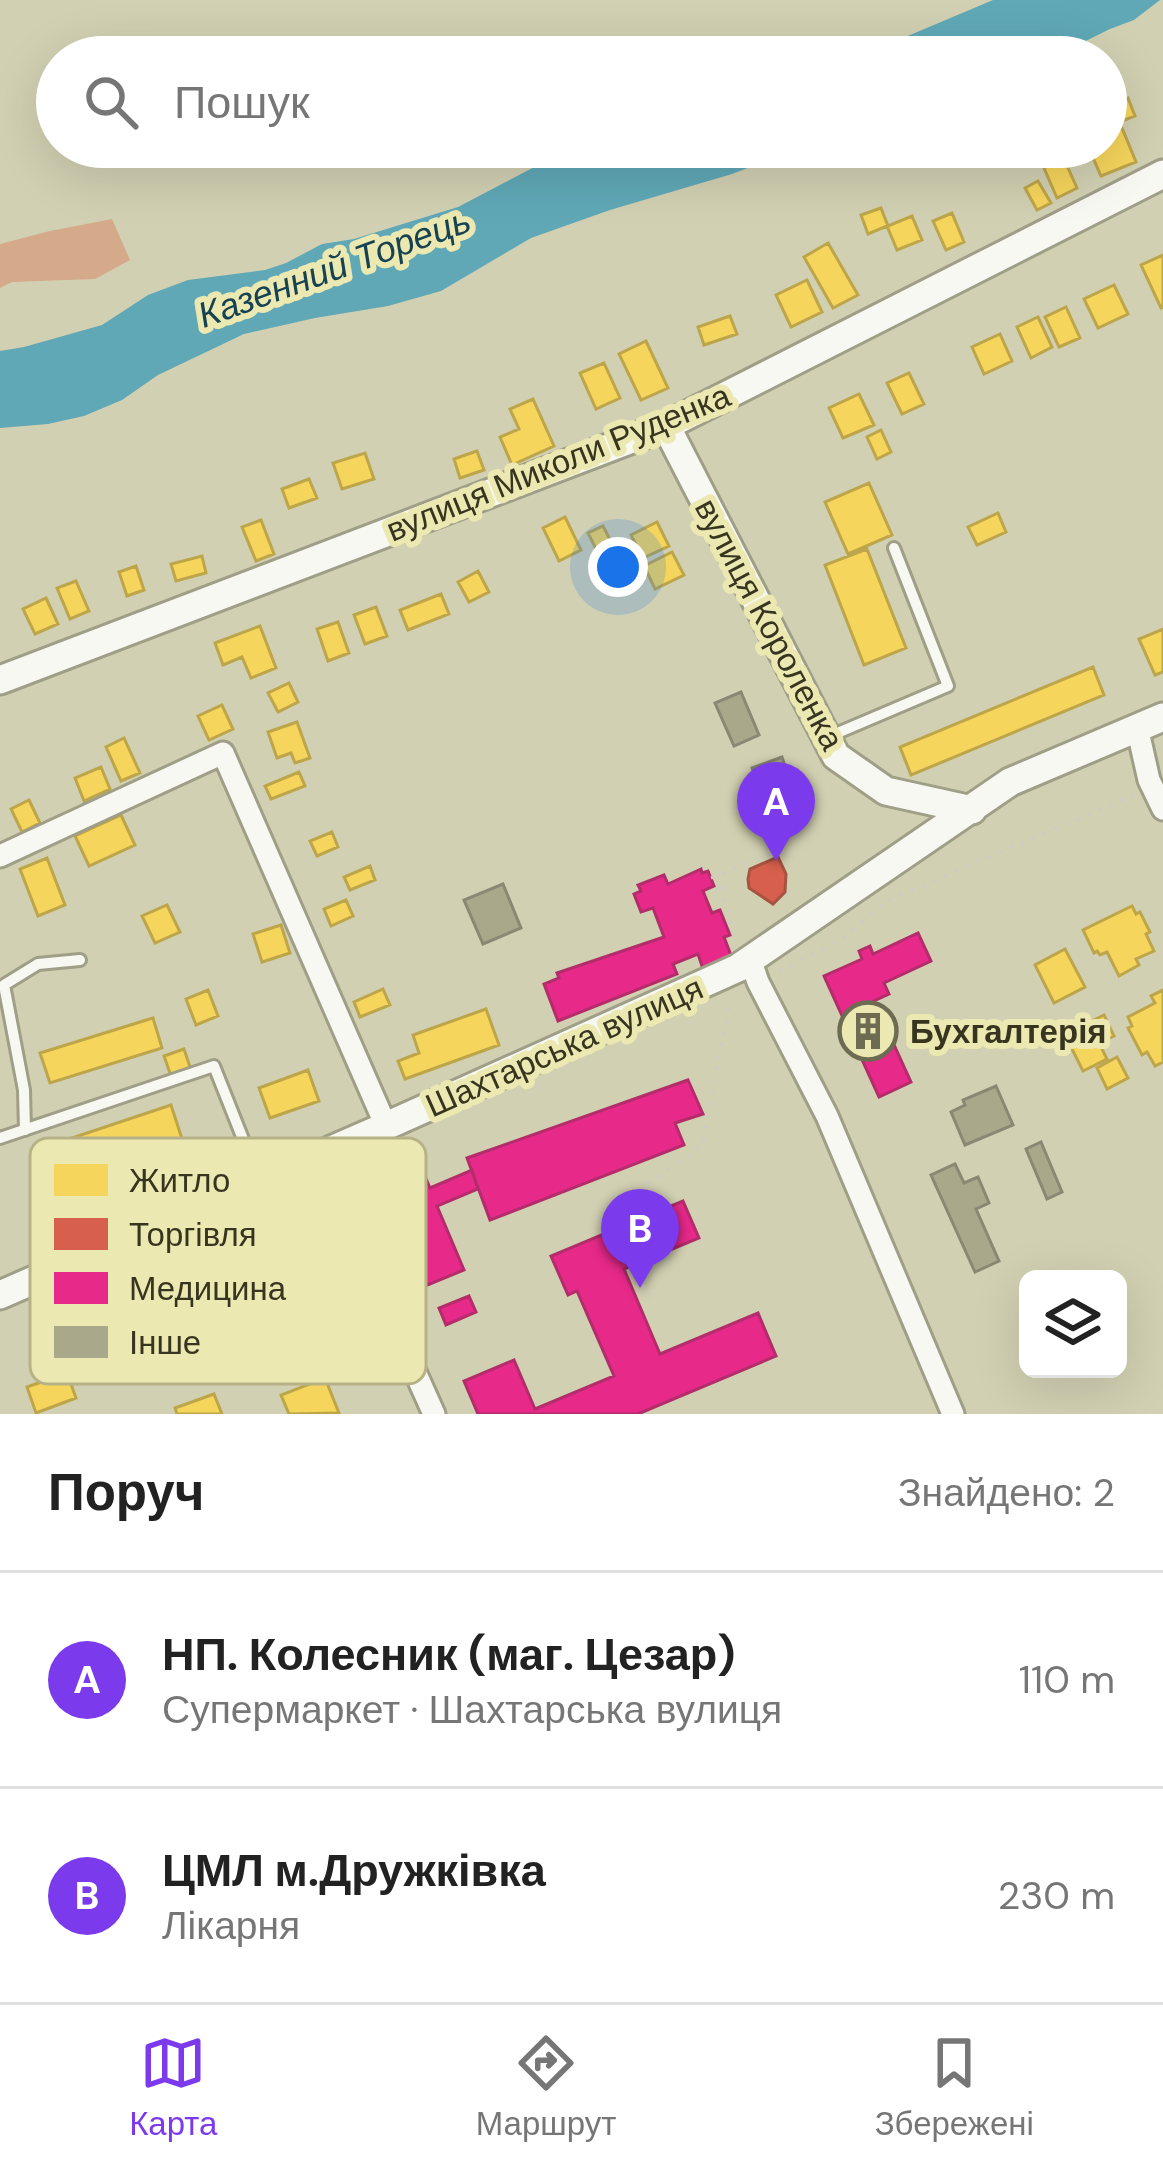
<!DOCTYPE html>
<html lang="uk">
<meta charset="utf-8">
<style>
body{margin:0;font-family:"DM Sans",sans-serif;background:#f2f2f2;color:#222}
.controls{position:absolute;right:36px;bottom:36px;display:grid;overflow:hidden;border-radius:18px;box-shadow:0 12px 48px #0002}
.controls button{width:108px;height:108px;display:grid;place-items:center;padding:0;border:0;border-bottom:3px solid #e0e0e0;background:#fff;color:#222;font:60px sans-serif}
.you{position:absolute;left:618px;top:567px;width:42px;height:42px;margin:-30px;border:9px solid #fff;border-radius:50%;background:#1a73e8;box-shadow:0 0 0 18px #1a73e833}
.badge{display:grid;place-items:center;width:78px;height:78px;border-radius:50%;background:#7c3aed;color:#fff;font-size:39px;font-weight:700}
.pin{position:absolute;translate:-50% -99px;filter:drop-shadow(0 3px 6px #0008)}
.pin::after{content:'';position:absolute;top:63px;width:42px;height:36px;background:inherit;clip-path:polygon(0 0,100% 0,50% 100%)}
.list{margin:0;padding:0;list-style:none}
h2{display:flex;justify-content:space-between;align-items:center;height:156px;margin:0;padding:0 48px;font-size:51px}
h2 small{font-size:39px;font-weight:400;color:#767676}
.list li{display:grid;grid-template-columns:78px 1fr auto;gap:36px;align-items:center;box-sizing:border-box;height:216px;padding:0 48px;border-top:3px solid #e0e0e0}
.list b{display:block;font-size:45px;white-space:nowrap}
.list p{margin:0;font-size:39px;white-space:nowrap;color:#767676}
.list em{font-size:39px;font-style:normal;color:#767676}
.icon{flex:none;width:66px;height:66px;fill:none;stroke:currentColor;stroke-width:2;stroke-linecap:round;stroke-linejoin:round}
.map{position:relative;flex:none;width:1163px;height:1414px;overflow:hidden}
.search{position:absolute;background:#fff;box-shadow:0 12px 48px #0002;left:36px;right:36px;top:36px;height:132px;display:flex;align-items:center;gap:30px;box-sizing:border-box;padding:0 42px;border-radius:66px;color:#767676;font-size:45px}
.sheet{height:588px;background:#fff}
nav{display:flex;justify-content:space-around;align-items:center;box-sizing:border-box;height:168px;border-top:3px solid #e0e0e0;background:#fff;font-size:33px;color:#767676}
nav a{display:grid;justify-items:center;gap:6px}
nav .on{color:#7c3aed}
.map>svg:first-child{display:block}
.forest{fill:#d4aa8a}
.water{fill:#60a8b6}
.homes{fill:#f6d55c;stroke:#bda54a;stroke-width:3}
.shops{fill:#d6604d;stroke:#a6533f;stroke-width:3}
.health{fill:#e7298a;stroke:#b22d6a;stroke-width:3}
.building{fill:#aaa88b;stroke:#8a8872;stroke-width:3}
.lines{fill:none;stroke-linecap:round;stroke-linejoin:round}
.service-casing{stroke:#9f9e87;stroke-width:16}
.minor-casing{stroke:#9f9e87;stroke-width:27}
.tertiary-casing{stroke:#9f9e87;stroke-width:33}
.path{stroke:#cdccc3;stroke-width:3;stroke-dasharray:3 9;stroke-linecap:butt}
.service{stroke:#f8f8f3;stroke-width:10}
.minor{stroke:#f8f8f3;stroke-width:21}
.tertiary{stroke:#f8f8f3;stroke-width:27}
.labels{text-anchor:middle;stroke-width:12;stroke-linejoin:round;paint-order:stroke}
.street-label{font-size:33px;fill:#37351f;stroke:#ece8b2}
.poi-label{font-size:33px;font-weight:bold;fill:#37351f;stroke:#ece8b2;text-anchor:start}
.water-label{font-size:36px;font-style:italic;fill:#174251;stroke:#ece8b2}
.key{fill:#ece8b2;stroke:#b6b286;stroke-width:3}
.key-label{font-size:33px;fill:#37351f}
</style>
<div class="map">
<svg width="1163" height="1414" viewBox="0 0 1163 1414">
<rect width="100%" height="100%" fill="#d2d0b2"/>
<!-- forest -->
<path class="forest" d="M112,219L130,260L95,279L12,282L0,288V244L50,231Z"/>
<!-- water -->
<path class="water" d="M993,0H1160L1134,20L1110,29L1053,57H858Z
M588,147H802L732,174L610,210L531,238L441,291L388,306L315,318L244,334L158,375L122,400L84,416L48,424L0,428V351L24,347L102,325L148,295L188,280L265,270L286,263L322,244L354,239L458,207L542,163Z"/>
<!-- homes -->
<path class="homes" d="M1128,98L1135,116L1110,126L1106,107Z
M1122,128L1136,162L1101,176L1090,151L1106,147V135Z
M1064,159L1077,188L1057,198L1044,168Z
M1038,181L1051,203L1037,210L1025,188Z
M881,208L888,226L912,216L922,240L897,250L887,226L868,234L861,215Z
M952,213L964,242L946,250L933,221Z
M828,243L858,295L833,308L804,257Z
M1163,255V307L1161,308L1141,265Z
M807,280L822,312L791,327L776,295Z
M1114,285L1128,314L1098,328L1084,299Z
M1066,307L1080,338L1059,347L1045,317Z
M730,316L737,334L704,345L698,327Z
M1038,317L1052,347L1031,358L1017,327Z
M1000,334L1012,361L984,374L972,347Z
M646,341L668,388L641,400L619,354Z
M604,363L620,398L596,409L580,373Z
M909,373L924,404L902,414L887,383Z
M859,394L874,425L843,438L829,408Z
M533,399L554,446L512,465L500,437L519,429L510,409Z
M881,430L891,452L877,459L867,437Z
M477,451L484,470L460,478L454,459Z
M365,453L374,479L342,489L333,463Z
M309,479L317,498L289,508L282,489Z
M869,483L892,535L848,554L825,502Z
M998,513L1006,532L977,545L968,527Z
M565,517L581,550L559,561L543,528Z
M261,520L274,554L256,561L242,527Z
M657,522L669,546L643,558L631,535Z
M603,526L618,555L603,563L588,533Z
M867,549L906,648L864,665L825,565Z
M672,552L684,575L655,589L644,566Z
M202,556L206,573L176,581L171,564Z
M136,566L144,590L127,596L119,572Z
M478,571L489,592L469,602L458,582Z
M76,581L89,611L70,619L57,588Z
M441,594L449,614L408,630L400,610Z
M46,598L58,624L35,634L23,609Z
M376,607L387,636L365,644L354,615Z
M338,622L349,653L328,661L317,629Z
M260,626L276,668L251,678L242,657L223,665L215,643Z
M1163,629V672L1155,675L1139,639Z
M1093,667L1104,695L911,775L900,747Z
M289,683L298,702L278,712L268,693Z
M222,705L233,729L209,740L198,716Z
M297,722L310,758L295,763L291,753L277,758L268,732Z
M124,738L140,773L121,781L106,747Z
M101,767L110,789L84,801L75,778Z
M299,772L305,786L271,799L265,786Z
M29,800L40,823L22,832L11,809Z
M121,815L135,845L89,866L75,836Z
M332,832L338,847L317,856L310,841Z
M47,858L65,905L38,916L20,869Z
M370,866L375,880L350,890L344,877Z
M346,900L353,916L331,926L324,909Z
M167,905L180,932L155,943L142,916Z
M1132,906L1136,914L1140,912L1150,932L1146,934L1154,951L1136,959L1139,965L1119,976L1107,952L1100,955L1097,951L1094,953L1083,930Z
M281,925L290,953L262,962L253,934Z
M1065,949L1085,987L1054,1003L1035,965Z
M383,989L390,1005L360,1017L354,1002Z
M208,990L218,1016L196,1025L186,999Z
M1163,990V1062L1155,1066L1147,1052L1142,1055L1128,1028L1132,1026L1128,1017L1155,1003L1151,996Z
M486,1009L499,1045L405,1079L398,1061L419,1053L413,1035Z
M1104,1015L1114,1036L1099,1043L1107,1059L1083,1071L1066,1037L1071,1034L1070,1032Z
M153,1018L162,1048L50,1083L40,1053Z
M184,1049L191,1070L171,1076L164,1056Z
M1117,1057L1128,1078L1107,1089L1097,1068Z
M308,1070L319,1101L270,1118L259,1088Z
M171,1105L185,1148L70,1185L57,1143Z
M67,1373L76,1398L36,1413L27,1387Z
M325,1378L339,1413L289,1414L281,1395Z
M214,1394L222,1414H177L175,1408Z"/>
<!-- shops -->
<path class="shops" d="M778,857L786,874L785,892L773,904L749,888L748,879L750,869Z"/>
<!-- health -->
<path class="health" d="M701,869L702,873L708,871L714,886L703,891L712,913L720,910L730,935L724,937L732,958L703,969L698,954L673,964L677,974L558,1021L544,984L559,978L557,973L664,937L653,908L641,912L634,894L641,891L638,885L664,875L668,884Z
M918,933L931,961L884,983L889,994L874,1001L911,1082L879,1097L824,976L862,959L859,951L870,946L873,954Z
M688,1080L703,1114L675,1123L684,1145L490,1220L467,1158Z
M397,1153L404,1168L419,1162L430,1188L472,1170L478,1189L437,1206L464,1270L425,1286L373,1163Z
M683,1201L699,1238L624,1269L660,1354L758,1313L776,1356L638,1414H478L464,1381L514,1360L535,1409L614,1376L577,1291L568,1295L551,1256Z
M469,1296L476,1312L446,1325L439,1308Z"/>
<!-- building -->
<path class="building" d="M741,692L759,735L734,746L715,703Z
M782,757L792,787L762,798L752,768Z
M503,884L521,928L483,944L464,900Z
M996,1086L1013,1125L965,1145L951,1112L965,1105L963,1100Z
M1041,1142L1062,1192L1047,1199L1026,1149Z
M955,1164L964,1183L978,1177L989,1203L976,1209L999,1261L975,1272L931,1175Z"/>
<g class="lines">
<defs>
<path id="service" d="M828,737L948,686L894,548
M25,1130L24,1090L4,985L38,964L80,960
M0,1138L214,1066L258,1177"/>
<path id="minor" d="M1137,727L1149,780L1163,809
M0,856L223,753L386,1126
M750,959L758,982L827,1116L953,1414
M318,1155L434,1414"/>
<path id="tertiary" d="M666,426L836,756L886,791L972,810
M0,680L666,426L1163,174
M0,1295L386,1126L738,968L1010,782L1163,717"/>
</defs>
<!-- service casing -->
<use href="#service" class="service-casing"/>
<!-- minor casing -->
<use href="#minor" class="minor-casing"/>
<!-- tertiary casing -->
<use href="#tertiary" class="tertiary-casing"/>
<!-- path -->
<path class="path" d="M718,875L736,939
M711,878L775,852
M779,971L843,939L884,902L1134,795
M598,1218L702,1146L730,1001"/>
<!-- service -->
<use href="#service" class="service"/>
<!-- minor -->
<use href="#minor" class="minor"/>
<!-- tertiary -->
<use href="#tertiary" class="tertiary"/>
</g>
<!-- icons -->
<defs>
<symbol id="building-ring" viewBox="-11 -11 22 22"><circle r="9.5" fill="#ece8b2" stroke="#6d6b52" stroke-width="1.5"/><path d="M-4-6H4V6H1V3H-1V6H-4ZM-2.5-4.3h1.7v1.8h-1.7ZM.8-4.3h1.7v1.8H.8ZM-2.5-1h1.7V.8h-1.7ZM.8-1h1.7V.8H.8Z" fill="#6d6b52"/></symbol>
</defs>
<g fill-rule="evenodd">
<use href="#building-ring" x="835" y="998" width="66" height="66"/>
</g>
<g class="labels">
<!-- street labels -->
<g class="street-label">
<text transform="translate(558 462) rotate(-22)" y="12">вулиця Миколи Руденка</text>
<text transform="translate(770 624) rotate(62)" y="12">вулиця Короленка</text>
<text transform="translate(564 1046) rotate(-24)" y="12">Шахтарська вулиця</text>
</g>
<!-- poi labels -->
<g class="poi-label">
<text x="910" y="1043">Бухгалтерія</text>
</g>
<!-- water labels -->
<g class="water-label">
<text transform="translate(334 267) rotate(-20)" y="13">Казенний Торець</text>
</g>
</g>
<!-- legend -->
<rect x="30" y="1138" width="396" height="246" rx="18" class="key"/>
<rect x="54" y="1164" width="54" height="32" fill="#f6d55c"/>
<rect x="54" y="1218" width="54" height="32" fill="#d6604d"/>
<rect x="54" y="1272" width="54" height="32" fill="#e7298a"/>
<rect x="54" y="1326" width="54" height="32" fill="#aaa88b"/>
<g class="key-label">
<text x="129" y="1192">Житло</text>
<text x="129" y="1246">Торгівля</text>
<text x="129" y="1300">Медицина</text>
<text x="129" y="1354">Інше</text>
</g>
</svg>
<div class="controls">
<button><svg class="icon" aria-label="layers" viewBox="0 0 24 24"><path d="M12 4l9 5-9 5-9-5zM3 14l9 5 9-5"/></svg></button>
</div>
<div class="you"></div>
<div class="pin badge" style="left:776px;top:861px">A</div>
<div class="pin badge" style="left:640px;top:1288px">B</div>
<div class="search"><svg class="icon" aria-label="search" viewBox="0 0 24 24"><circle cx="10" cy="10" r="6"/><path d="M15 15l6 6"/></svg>Пошук</div>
</div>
<section class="sheet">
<h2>Поруч<small>Знайдено: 2</small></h2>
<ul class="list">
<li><span class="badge">A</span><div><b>НП. Колесник (маг. Цезар)</b><p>Супермаркет · Шахтарська вулиця</p></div><em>110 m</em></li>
<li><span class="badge">B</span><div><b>ЦМЛ м.Дружківка</b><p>Лікарня</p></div><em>230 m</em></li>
</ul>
</section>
<nav>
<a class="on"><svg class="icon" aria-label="map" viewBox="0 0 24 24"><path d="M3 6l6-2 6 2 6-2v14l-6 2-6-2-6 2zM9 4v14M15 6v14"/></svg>Карта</a>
<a><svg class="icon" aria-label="directions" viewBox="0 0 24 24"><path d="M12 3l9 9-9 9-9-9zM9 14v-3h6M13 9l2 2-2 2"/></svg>Маршрут</a>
<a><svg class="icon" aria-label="saved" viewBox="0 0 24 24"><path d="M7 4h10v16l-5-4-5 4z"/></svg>Збережені</a>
</nav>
